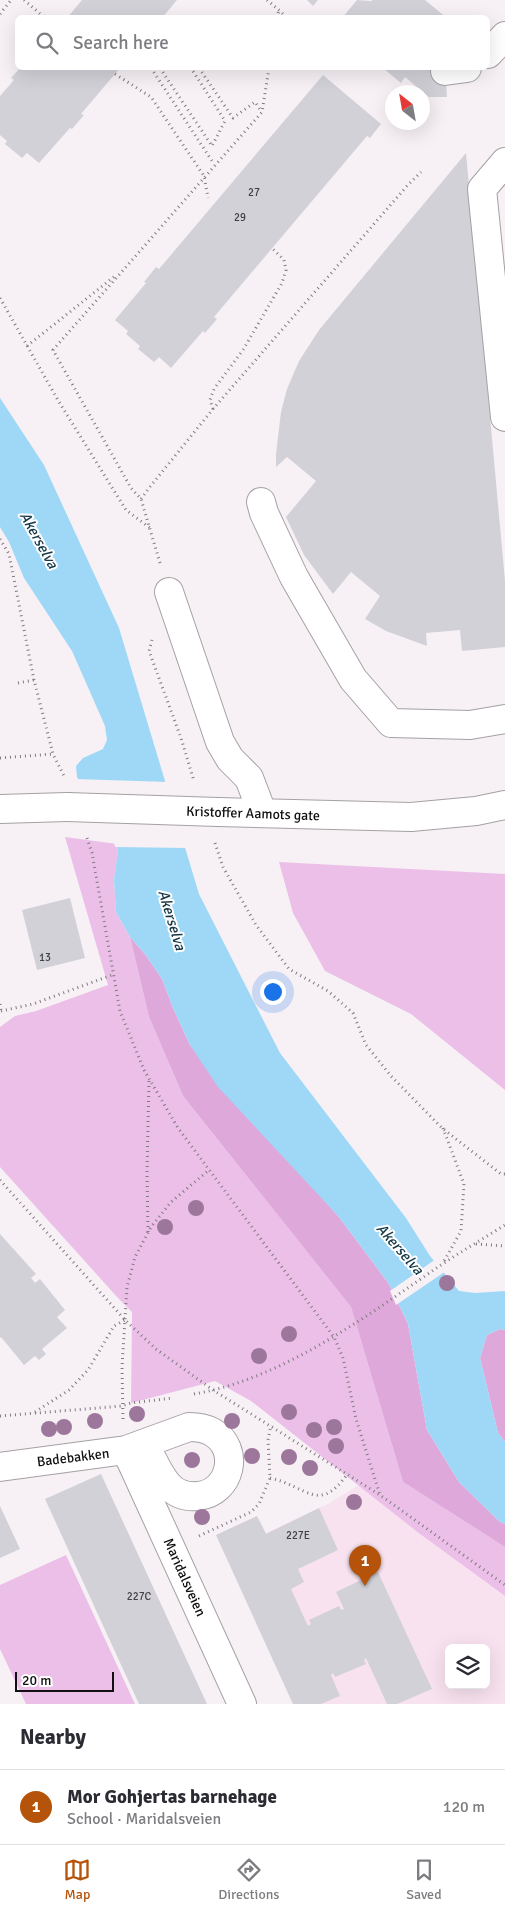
<!DOCTYPE html>
<meta charset="utf-8">
<style>
body{margin:0;font-family:Signika,sans-serif;background:#f2f2f3;color:#2b2b33}
.controls{position:absolute;right:15px;bottom:15px;display:grid;overflow:hidden;border-radius:8px;box-shadow:0 5px 20px #0002}
.controls button{width:45px;height:45px;display:grid;place-items:center;padding:0;border:0;border-bottom:1px solid #e1e1e2;background:#fff;color:#2b2b33;font:25px sans-serif}
.compass{position:absolute;left:385px;top:85px;width:45px;height:45px;border-radius:50%;background:#fff;box-shadow:0 5px 20px #0002;rotate:329deg}
.scale{position:absolute;left:15px;bottom:12px;width:99px;box-sizing:border-box;padding-left:5px;border:2px solid #110f11;border-top:0;font-size:14px;line-height:18px;white-space:nowrap;color:#110f11;-webkit-text-stroke:4px #fff;paint-order:stroke}
.you{position:absolute;left:272px;top:991px;width:18px;height:18px;margin:-12px;border:4px solid #fff;border-radius:50%;background:#1a73e8;box-shadow:0 0 0 8px #1a73e833}
.badge{display:grid;place-items:center;width:32px;height:32px;border-radius:50%;background:#b45309;color:#fff;font-size:16px;font-weight:700}
.pin{position:absolute;translate:-50% -41px;filter:drop-shadow(0 1px 2px #0008)}
.pin::after{content:'';position:absolute;top:26px;width:18px;height:15px;background:inherit;clip-path:polygon(0 0,100% 0,50% 100%)}
.list{margin:0;padding:0;list-style:none}
h2{display:flex;justify-content:space-between;align-items:center;height:65px;margin:0;padding:0 20px;font-size:21px}
h2 small{font-size:16px;font-weight:400;color:#7c7c81}
.list li{display:grid;grid-template-columns:32px 1fr auto;gap:15px;align-items:center;box-sizing:border-box;height:75px;padding:0 20px;border-top:1px solid #e1e1e2}
.list b{display:block;font-size:19px;white-space:nowrap}
.list p{margin:0;font-size:16px;white-space:nowrap;color:#7c7c81}
.list em{font-size:16px;font-style:normal;color:#7c7c81}
.icon{flex:none;width:28px;height:28px;fill:none;stroke:currentColor;stroke-width:2;stroke-linecap:round;stroke-linejoin:round}
.map{position:relative;flex:none;width:505px;height:1704px;overflow:hidden}
.search{position:absolute;background:#fff;box-shadow:0 5px 20px #0002;left:15px;right:15px;top:15px;height:55px;display:flex;align-items:center;gap:12px;box-sizing:border-box;padding:0 18px;border-radius:8px;color:#7c7c81;font-size:19px}
.sheet{height:140px;background:#fff}
nav{display:flex;justify-content:space-around;align-items:center;box-sizing:border-box;height:70px;border-top:1px solid #e1e1e2;background:#fff;font-size:14px;color:#7c7c81}
nav a{display:grid;justify-items:center;gap:2px}
nav .on{color:#b45309}
.map>svg:first-child{display:block}
.education{fill:#f8e2ef;fill-rule:evenodd}
.green{fill:#ecbfe8}
.forest{fill:#dfa8da}
.water{fill:#9ed8f6}
.pier{fill:#f7f1f6}
.building{fill:#d2d1d8}
.lines{fill:none;stroke-linecap:round;stroke-linejoin:round}
.minor-casing{stroke:#a5a0a4;stroke-width:30}
.path{stroke:#7e7b7e;stroke-width:3;stroke-dasharray:1 4;stroke-linecap:butt}
.minor{stroke:#fff;stroke-width:28}
.minor-bridge-casing{stroke:#a5a0a4;stroke-width:30;stroke-linecap:butt}
.minor-bridge{stroke:#fff;stroke-width:28}
.tree{fill:#9d779b}
.labels{text-anchor:middle;stroke-width:4;stroke-linejoin:round;paint-order:stroke}
.number-label{font-size:11px;fill:#414043}
.street-label{font-size:14px;fill:#110f11;stroke:#fff}
.water-label{font-size:15px;font-style:italic;fill:#153747;stroke:#fff}
</style>
<div class="map">
<svg width="505" height="1704" viewBox="0 0 505 1704">
<rect width="100%" height="100%" fill="#f7f1f6"/>
<!-- education -->
<path class="education" d="M359,1485L420,1534L505,1596V1704H293L216,1535L257,1516L266,1533L328,1504ZM449,1648H486V1685H449Z"/>
<!-- green -->
<path class="green" d="M65,837L117,844L118,851L114,880L116,912L130,937L149,1017L183,1096L351,1307L403,1482L505,1547V1596L420,1534L251,1401L215,1381L131,1403L132,1312L118,1298L0,1167V1027L15,1016L36,1011L108,985Z
M279,862L505,874V1090L411,1014L325,971L293,913Z
M66,1555L135,1704H26L0,1649V1585Z"/>
<!-- forest -->
<path class="forest" d="M130,937L145,954L162,979L173,1008L190,1045L339,1217L389,1284L408,1324L427,1430L459,1482L500,1522L505,1524V1547L403,1482L351,1307L183,1096L149,1017Z
M500,1329L505,1330V1442L498,1433L480,1358L487,1335Z"/>
<!-- water -->
<path class="water" d="M0,398L44,465L119,628L199,894L280,1053L406,1218L430,1256L459,1291L475,1293L505,1291V1330L500,1329L487,1335L480,1358L498,1433L505,1442V1524L500,1522L459,1482L427,1430L408,1324L389,1284L339,1217L218,1087L190,1045L173,1008L162,979L145,954L130,937L116,912L114,880L118,851L115,831L82,787L77,777L76,766L83,758L103,749L107,740L105,726L72,651L24,578L9,542L0,527Z"/>
<!-- pier -->
<path class="pier" d="M75,779L168,782L188,848L115,847L112,832L100,807L80,789Z
M436,1259L446,1271L396,1305L390,1291Z"/>
<!-- building -->
<path class="building" d="M82,0H177L162,18H67Z
M307,0H318L313,6Z
M357,0L371,1L373,0H425L447,18H342Z
M20,68H120L81,114L84,115L72,129L70,128L39,163L27,153L22,158L5,144L7,141L0,135V96L14,80L11,78Z
M383,68H445L447,97H429L405,77L401,83Z
M323,75L381,124L370,138L367,136L214,317L217,319L205,333L203,331L171,368L159,357L154,362L138,349L140,346L126,334L128,331L115,320L146,283L144,282L156,267L159,269Z
M466,153L505,581V647L462,651L460,630L426,633L427,646L386,631L365,619L380,596L351,572L333,594L304,555L286,517L316,481L287,457L276,467V454L281,412L287,389L299,361L319,330Z
M70,898L85,958L37,970L22,910Z
M0,1234L36,1274L31,1278L35,1283L40,1279L65,1310L57,1317L67,1328L42,1349L46,1354L39,1360L35,1356L24,1365L1,1337L0,1338Z
M101,1474L207,1704H139L45,1499Z
M0,1506L20,1549L0,1558Z
M319,1508L338,1550L298,1569L304,1582L291,1589L308,1626L311,1624L309,1620L339,1606L341,1610L344,1609L336,1592L378,1572L432,1689L397,1704H387L366,1658L364,1660L366,1664L335,1677L333,1673L331,1675L340,1696L321,1704H293L216,1535L257,1516L266,1534Z"/>
<g class="lines">
<defs>
<path id="minor" d="M488,54L505,36
M445,71L467,68
M505,162L482,189L505,417
M261,502L264,513L294,577L353,679L391,723L470,725L505,719
M169,592L220,742L230,759L249,778L262,812
M0,809L67,807
M218,812L411,817L476,811L505,805
M126,1450L242,1704
M0,1467L126,1450L189,1427C197,1427 205,1428 212,1432C241,1448 231,1493 198,1496C188,1497 178,1495 170,1487C159,1476 152,1458 145,1444"/>
</defs>
<!-- minor casing -->
<use href="#minor" class="minor-casing"/>
<!-- path -->
<path class="path" d="M24,0L45,18
M267,0L288,18
M0,14L11,0
M277,18L279,10
M151,68L214,164
M160,68L212,146L225,121L191,68
M199,68L233,118L255,102L261,111
M115,74L151,97L204,176L208,198
M0,298L59,402L126,510L150,528
M27,346L115,276
M213,409L210,400L214,389L243,350L282,283L286,270L284,260L273,249
M141,499L149,488L213,409L407,186L421,172
M0,539L9,554L34,680L53,754L64,776
M160,563L141,499L131,488L53,350L262,112L269,68
M152,640L149,651L181,738L194,781
M18,683L34,680
M0,758L53,754
M87,838L92,853L120,1011L144,1070L178,1128L334,1337L343,1358L356,1419L380,1495
M215,843L223,867L256,925L289,969L328,991L353,1013L366,1045L391,1076L442,1128L501,1174H505
M0,1004L1,1011L0,1013
M1,1011L33,1004L112,975
M443,1128L464,1184L461,1231L443,1263
M0,1180L125,1320L156,1349L213,1390L380,1495L505,1585
M148,1232L147,1172L149,1080
M476,1244L505,1246
M194,1394C283,1379 368,1315 441,1265C462,1251 484,1238 505,1225
M35,1412L69,1390L88,1370L114,1326L125,1320
M0,1416L122,1406L131,1403L173,1398
M123,1419L122,1367L127,1287L135,1257L151,1227L171,1202L209,1170
M270,1478C307,1486 319,1515 348,1473
M199,1536L251,1512L259,1504L270,1478L268,1440L271,1425"/>
<!-- minor -->
<use href="#minor" class="minor"/>
<defs>
<path id="minor-bridge" d="M67,807L218,812"/>
</defs>
<!-- minor-bridge casing -->
<use href="#minor-bridge" class="minor-bridge-casing"/>
<!-- minor-bridge -->
<use href="#minor-bridge" class="minor-bridge"/>
</g>
<!-- trees -->
<g class="tree">
<circle cx="196" cy="1208" r="8"/>
<circle cx="165" cy="1227" r="8"/>
<circle cx="447" cy="1283" r="8"/>
<circle cx="289" cy="1334" r="8"/>
<circle cx="259" cy="1356" r="8"/>
<circle cx="289" cy="1412" r="8"/>
<circle cx="137" cy="1414" r="8"/>
<circle cx="95" cy="1421" r="8"/>
<circle cx="232" cy="1421" r="8"/>
<circle cx="64" cy="1427" r="8"/>
<circle cx="334" cy="1427" r="8"/>
<circle cx="49" cy="1429" r="8"/>
<circle cx="314" cy="1430" r="8"/>
<circle cx="336" cy="1446" r="8"/>
<circle cx="252" cy="1456" r="8"/>
<circle cx="289" cy="1457" r="8"/>
<circle cx="192" cy="1460" r="8"/>
<circle cx="310" cy="1468" r="8"/>
<circle cx="354" cy="1502" r="8"/>
<circle cx="202" cy="1517" r="8"/>
</g>
<g class="labels">
<!-- number labels -->
<g class="number-label">
<text x="254" y="196">27</text>
<text x="240" y="221">29</text>
<text x="45" y="961">13</text>
<text x="298" y="1539">227E</text>
<text x="139" y="1600">227C</text>
</g>
<!-- street labels -->
<g class="street-label">
<text transform="translate(253 813) rotate(2)" y="5">Kristoffer Aamots gate</text>
<text transform="translate(73 1457) rotate(-7)" y="5">Badebakken</text>
<text transform="translate(185 1577) rotate(66)" y="5">Maridalsveien</text>
</g>
<!-- water labels -->
<g class="water-label">
<text transform="translate(39 540) rotate(61)" y="5">Akerselva</text>
<text transform="translate(172 920) rotate(73)" y="5">Akerselva</text>
<text transform="translate(400 1249) rotate(49)" y="5">Akerselva</text>
</g>
</g>
</svg>
<div class="controls">
<button><svg class="icon" aria-label="layers" viewBox="0 0 24 24"><path d="M12 4l9 5-9 5-9-5zM3 14l9 5 9-5"/></svg></button>
</div>
<svg class="compass" viewBox="-18 -18 36 36"><path d="M0-13l5 13h-10z" fill="#e53935"/><path d="M0 13l5-13h-10z" fill="#7c7c81"/></svg>
<div class="scale">20 m</div>
<div class="you"></div>
<div class="pin badge" style="left:365px;top:1586px">1</div>
<div class="search"><svg class="icon" aria-label="search" viewBox="0 0 24 24"><circle cx="10" cy="10" r="6"/><path d="M15 15l6 6"/></svg>Search here</div>
</div>
<section class="sheet">
<h2>Nearby<small></small></h2>
<ul class="list">
<li><span class="badge">1</span><div><b>Mor Gohjertas barnehage</b><p>School · Maridalsveien</p></div><em>120 m</em></li>
</ul>
</section>
<nav>
<a class="on"><svg class="icon" aria-label="map" viewBox="0 0 24 24"><path d="M3 6l6-2 6 2 6-2v14l-6 2-6-2-6 2zM9 4v14M15 6v14"/></svg>Map</a>
<a><svg class="icon" aria-label="directions" viewBox="0 0 24 24"><path d="M12 3l9 9-9 9-9-9zM9 14v-3h6M13 9l2 2-2 2"/></svg>Directions</a>
<a><svg class="icon" aria-label="saved" viewBox="0 0 24 24"><path d="M7 4h10v16l-5-4-5 4z"/></svg>Saved</a>
</nav>
